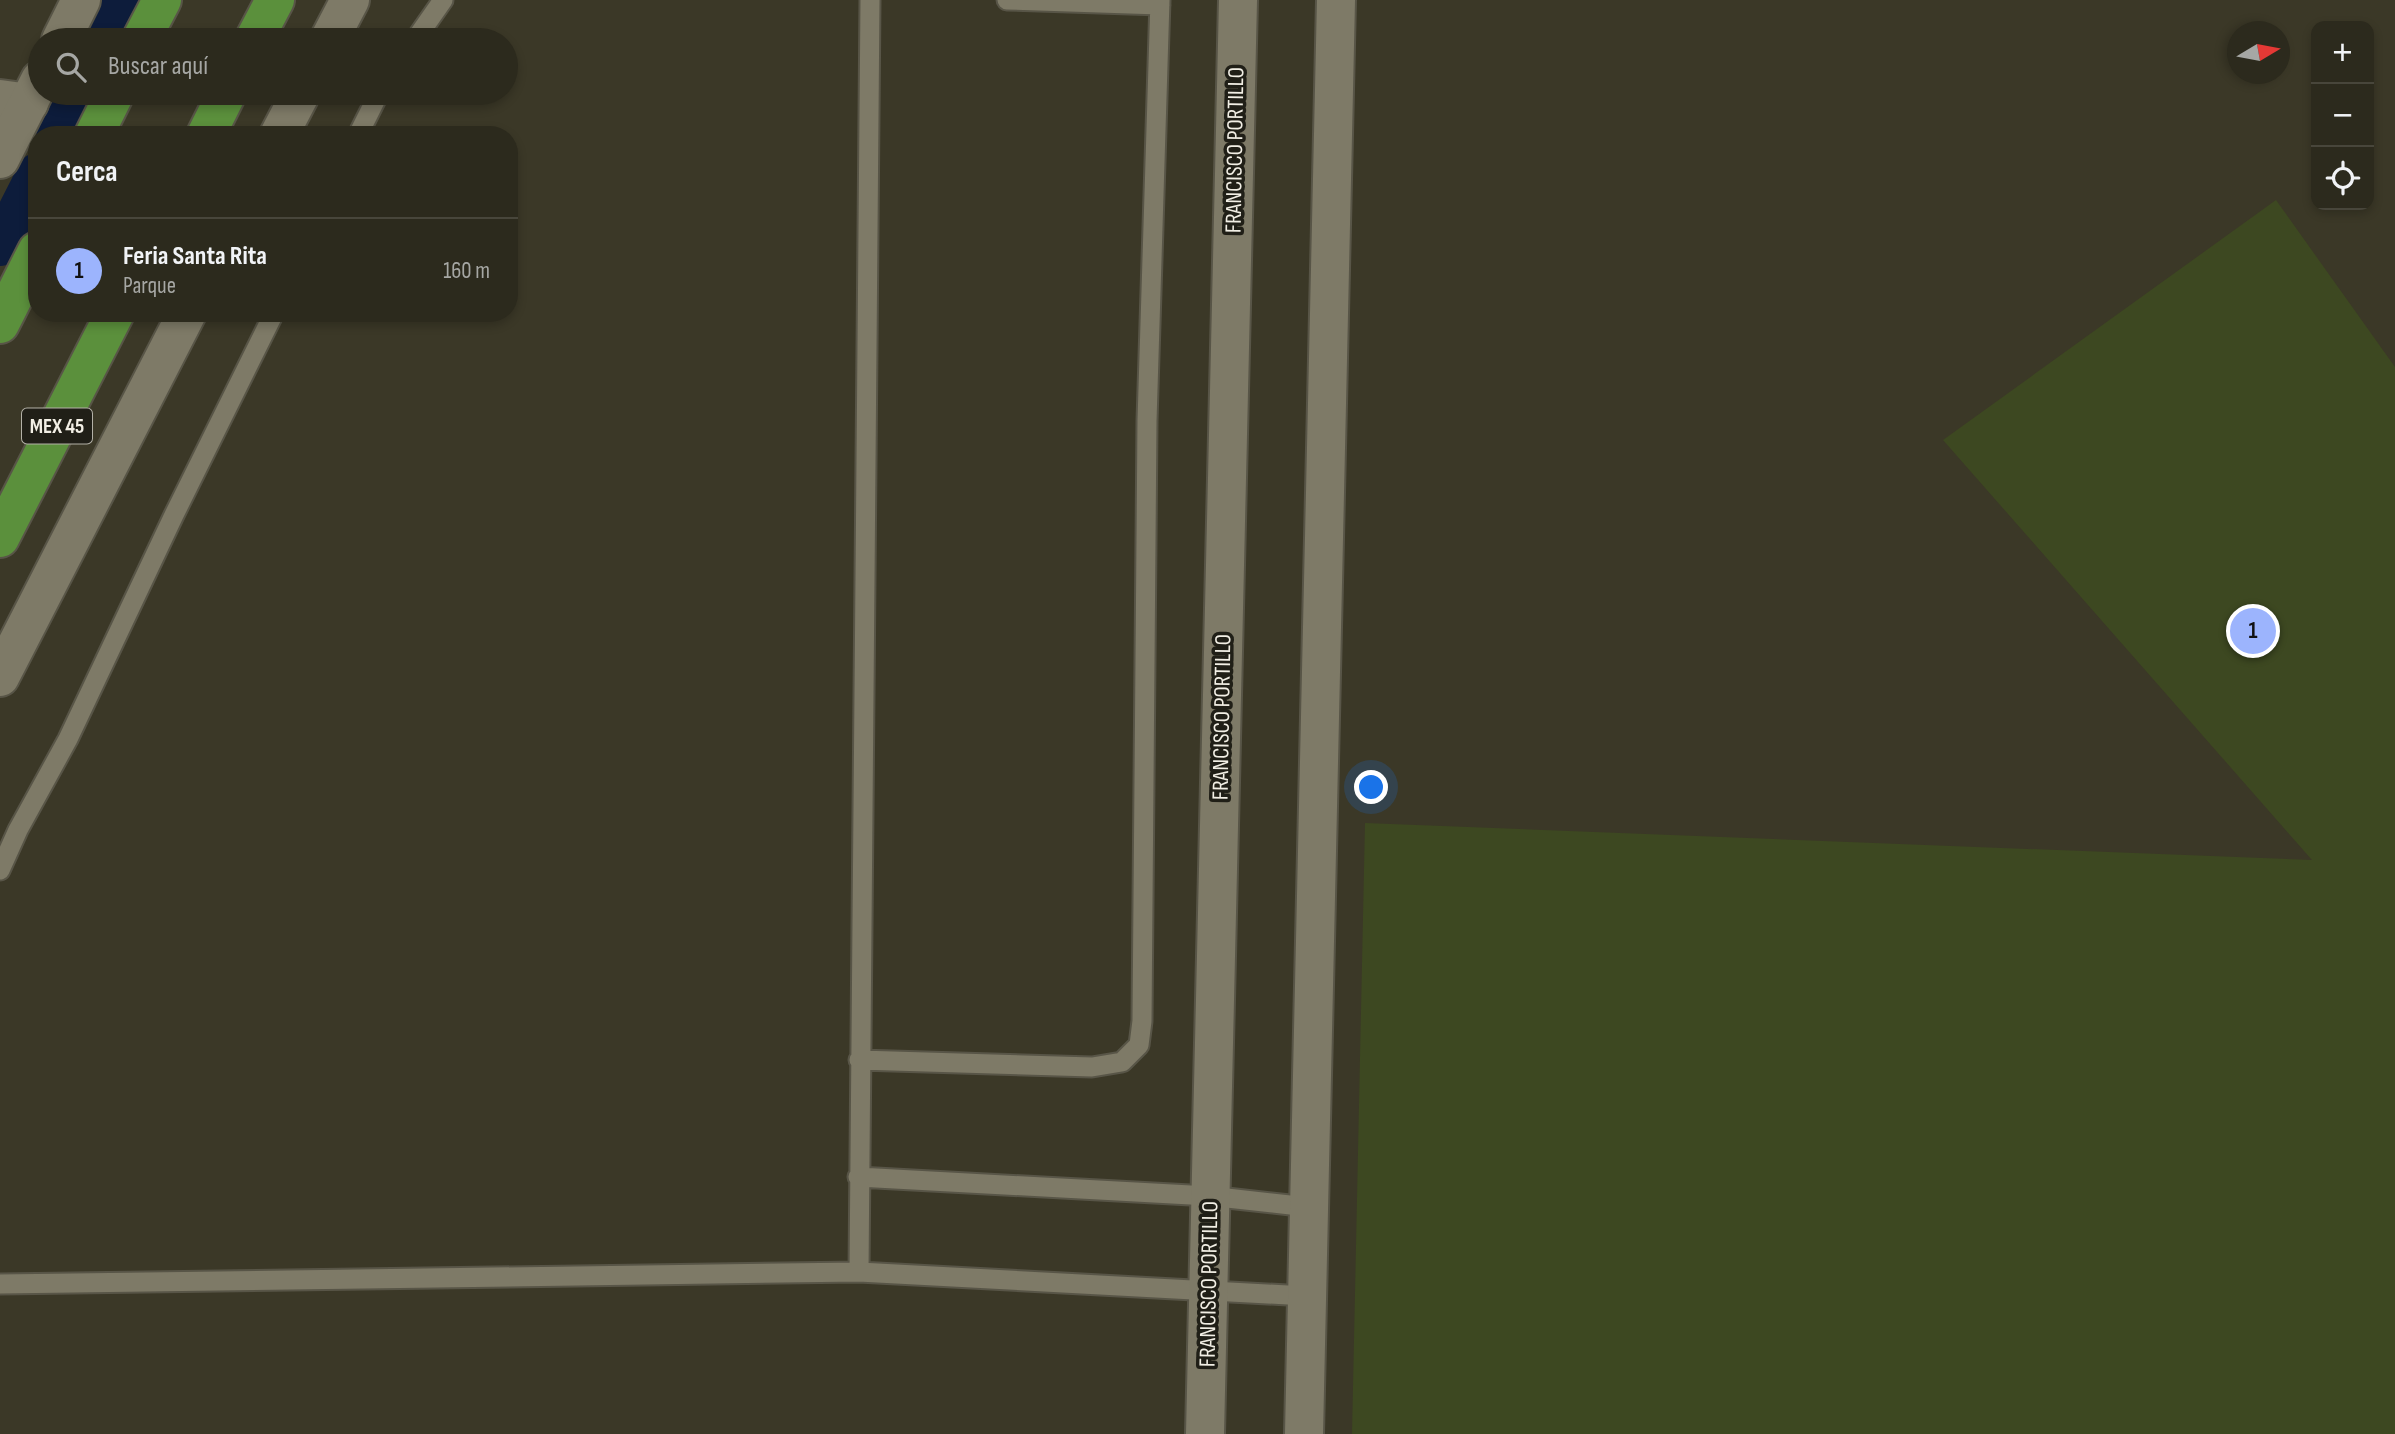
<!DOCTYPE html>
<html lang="es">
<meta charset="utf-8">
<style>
body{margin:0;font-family:"Sofia Sans Condensed",sans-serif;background:#38362a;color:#f1f3f6}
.controls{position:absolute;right:21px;top:21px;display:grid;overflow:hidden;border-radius:14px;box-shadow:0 4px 10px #0003}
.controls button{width:63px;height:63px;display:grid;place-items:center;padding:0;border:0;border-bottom:2px solid #48463b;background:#2c2a1d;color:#f1f3f6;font:35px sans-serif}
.compass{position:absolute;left:2227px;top:21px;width:63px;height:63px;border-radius:50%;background:#2c2a1d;box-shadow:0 4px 10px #0003;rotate:80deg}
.you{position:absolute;left:1372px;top:788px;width:24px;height:24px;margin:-18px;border:5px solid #fff;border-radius:50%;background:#1a73e8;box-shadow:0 0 0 10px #1a73e833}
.badge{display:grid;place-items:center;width:46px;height:46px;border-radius:50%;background:#9cb4fd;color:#111;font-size:23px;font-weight:700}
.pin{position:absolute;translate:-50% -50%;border:4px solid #fff;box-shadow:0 2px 7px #0006}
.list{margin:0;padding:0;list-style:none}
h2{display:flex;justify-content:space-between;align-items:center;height:91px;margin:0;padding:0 28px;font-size:30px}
h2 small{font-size:23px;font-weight:400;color:#a6a7a4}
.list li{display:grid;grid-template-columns:46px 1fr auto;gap:21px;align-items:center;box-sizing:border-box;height:105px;padding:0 28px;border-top:2px solid #48463b}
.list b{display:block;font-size:26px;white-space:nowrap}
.list p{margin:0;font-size:23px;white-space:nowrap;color:#a6a7a4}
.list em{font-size:23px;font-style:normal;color:#a6a7a4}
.icon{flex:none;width:38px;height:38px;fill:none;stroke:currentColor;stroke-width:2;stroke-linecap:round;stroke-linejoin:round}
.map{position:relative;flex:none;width:2395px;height:1434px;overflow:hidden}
.search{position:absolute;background:#2c2a1d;box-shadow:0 4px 10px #0003;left:28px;top:28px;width:490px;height:77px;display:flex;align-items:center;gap:18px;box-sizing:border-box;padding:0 24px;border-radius:38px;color:#a6a7a4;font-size:26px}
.panel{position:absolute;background:#2c2a1d;box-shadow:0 4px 10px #0003;left:28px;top:126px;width:490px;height:196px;border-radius:28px}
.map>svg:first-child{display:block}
.green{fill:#3d4821}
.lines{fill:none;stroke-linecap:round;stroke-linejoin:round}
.canal{stroke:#0d1c3b;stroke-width:40}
.service-casing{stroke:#585547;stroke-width:23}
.minor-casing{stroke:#585547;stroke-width:42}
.tertiary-casing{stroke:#585547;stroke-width:42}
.primary-casing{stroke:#585547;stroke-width:42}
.service{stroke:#7e7a67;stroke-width:19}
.minor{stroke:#7e7a67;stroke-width:38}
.tertiary{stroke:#7e7a67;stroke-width:38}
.primary{stroke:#5b903c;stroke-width:38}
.labels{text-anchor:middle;stroke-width:7;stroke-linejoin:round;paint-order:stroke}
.shield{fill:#201f17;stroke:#b3b1a7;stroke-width:2}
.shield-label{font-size:21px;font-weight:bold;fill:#f2efe5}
.street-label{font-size:23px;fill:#f2efe5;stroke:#201f17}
</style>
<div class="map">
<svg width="2395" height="1434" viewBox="0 0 2395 1434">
<rect width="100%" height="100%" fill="#3b3827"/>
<!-- green -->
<path class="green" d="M2276,200L2395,367V1434H1352L1365,823L2312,860L1943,440Z"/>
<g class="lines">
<!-- canal -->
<path class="canal" d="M103,40L124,0
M56,135L77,93
M0,246L37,173"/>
<defs>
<path id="service" d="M1007,0L1160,5
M415,40L443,0
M358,135L379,93
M0,870L18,830L68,739L174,515L274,313
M859,1060L1092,1067L1122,1062L1139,1045L1142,1021L1147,421L1160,0
M858,1177L1209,1196L1308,1207
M859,1272L870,0
M0,1284L859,1272L1306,1296"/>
<path id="minor" d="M0,99L29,103"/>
<path id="tertiary" d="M61,40L81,0
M329,40L350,0
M279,135L301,93
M0,159L40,80
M0,677L187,313
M1205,1434L1238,0
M1304,1434L1336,0"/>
<path id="primary" d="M141,40L162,0
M254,40L275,0
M94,135L115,93
M206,135L227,93
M0,324L37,251
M0,538L115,313"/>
</defs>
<!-- service casing -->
<use href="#service" class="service-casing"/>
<!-- minor casing -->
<use href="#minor" class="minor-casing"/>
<!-- tertiary casing -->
<use href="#tertiary" class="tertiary-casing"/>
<!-- primary casing -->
<use href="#primary" class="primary-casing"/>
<!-- service -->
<use href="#service" class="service"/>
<!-- minor -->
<use href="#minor" class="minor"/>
<!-- tertiary -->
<use href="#tertiary" class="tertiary"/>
<!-- primary -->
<use href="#primary" class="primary"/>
</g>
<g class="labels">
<!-- shield labels -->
<rect class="shield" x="22" y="408.5" width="70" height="35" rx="5"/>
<g class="shield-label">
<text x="57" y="433">MEX 45</text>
</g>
<!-- street labels -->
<g class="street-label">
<text transform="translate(1234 150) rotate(-89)" y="8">FRANCISCO PORTILLO</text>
<text transform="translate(1221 717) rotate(-89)" y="8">FRANCISCO PORTILLO</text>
<text transform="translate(1208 1284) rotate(-89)" y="8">FRANCISCO PORTILLO</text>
</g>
</g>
</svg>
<div class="controls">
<button>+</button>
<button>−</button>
<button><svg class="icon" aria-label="locate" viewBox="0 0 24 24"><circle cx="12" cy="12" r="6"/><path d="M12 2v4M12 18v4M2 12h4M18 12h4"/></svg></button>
</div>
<svg class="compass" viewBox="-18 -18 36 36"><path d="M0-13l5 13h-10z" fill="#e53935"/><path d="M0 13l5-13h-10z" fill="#a6a7a4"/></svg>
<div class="you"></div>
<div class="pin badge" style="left:2253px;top:631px">1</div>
<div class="search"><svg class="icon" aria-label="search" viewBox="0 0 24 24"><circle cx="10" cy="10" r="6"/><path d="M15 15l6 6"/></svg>Buscar aquí</div>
<section class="panel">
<h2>Cerca<small></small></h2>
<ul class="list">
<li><span class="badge">1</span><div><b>Feria Santa Rita</b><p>Parque</p></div><em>160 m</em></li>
</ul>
</section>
</div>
